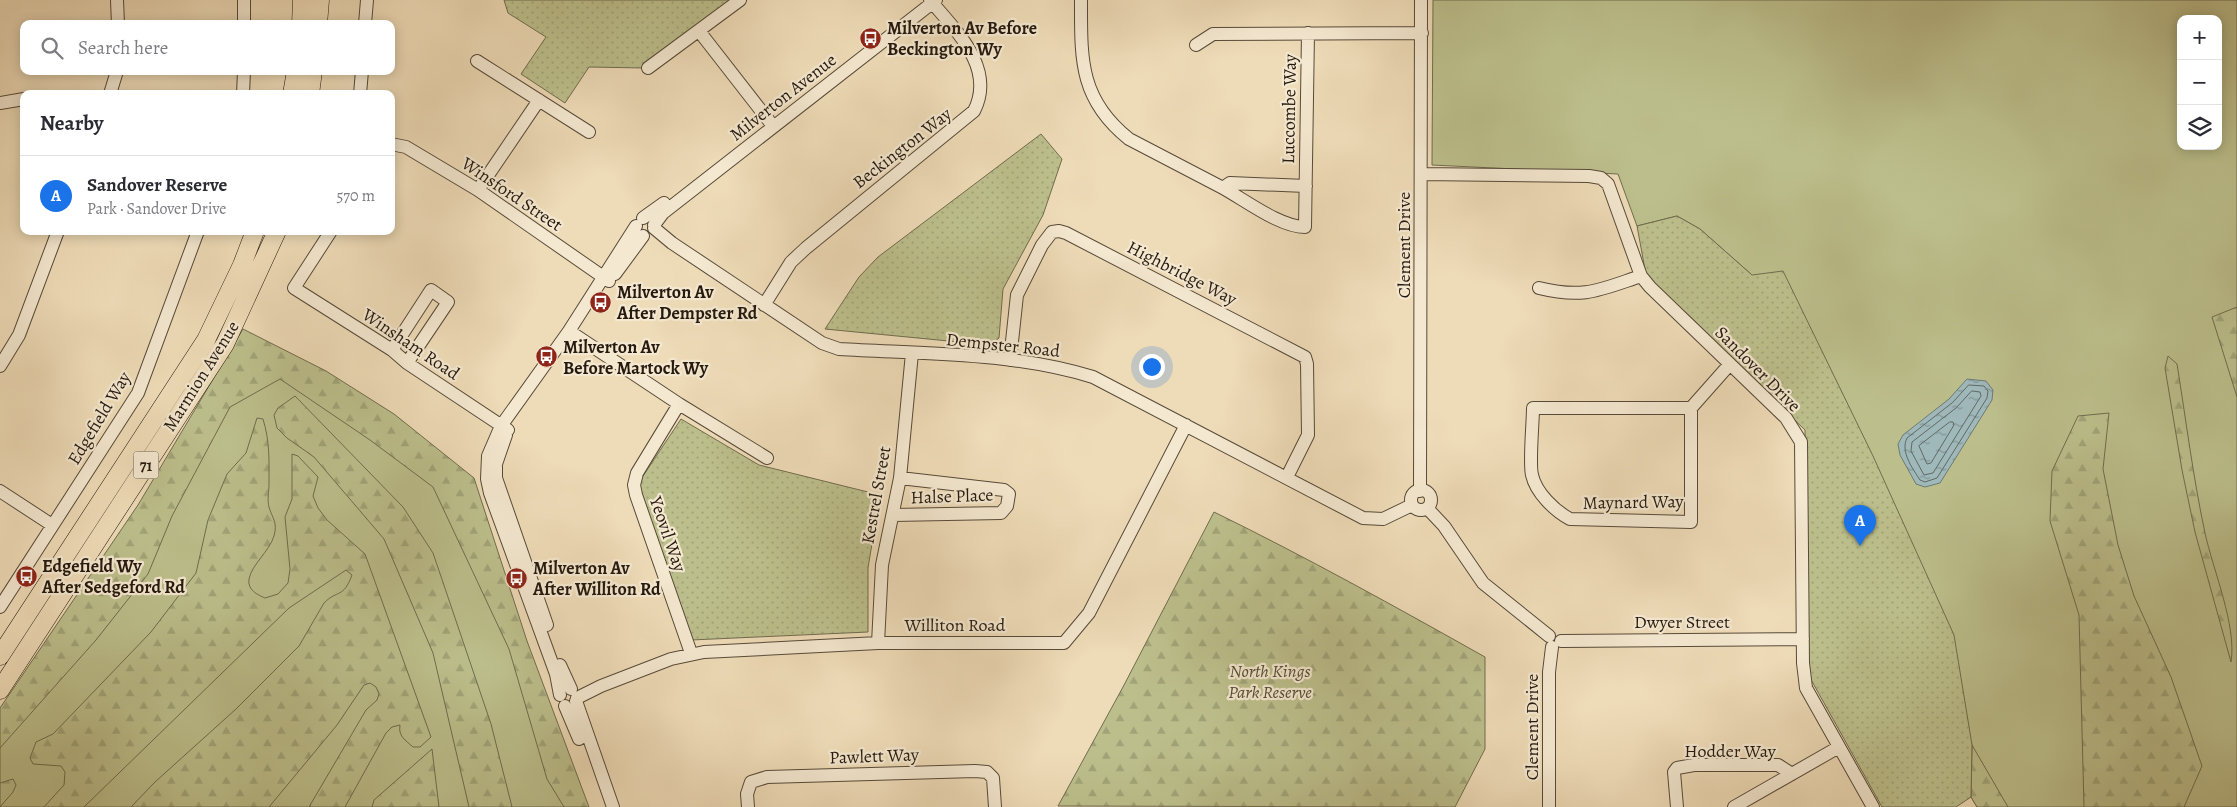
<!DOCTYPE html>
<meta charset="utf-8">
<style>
body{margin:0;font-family:Alegreya,serif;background:#f7f7f7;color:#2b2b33}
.controls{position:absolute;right:15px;top:15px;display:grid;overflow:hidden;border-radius:10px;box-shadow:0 2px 12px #0003}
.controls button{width:45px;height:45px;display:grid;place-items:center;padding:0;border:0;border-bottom:1px solid #e1e1e2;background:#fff;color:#2b2b33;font:25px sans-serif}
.you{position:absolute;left:1151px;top:366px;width:18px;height:18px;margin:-12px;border:4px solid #fff;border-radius:50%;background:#1a73e8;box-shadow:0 0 0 8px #1a73e833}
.badge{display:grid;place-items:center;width:32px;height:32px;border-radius:50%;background:#1a73e8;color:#fff;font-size:16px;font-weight:700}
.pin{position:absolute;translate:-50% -41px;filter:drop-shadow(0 1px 2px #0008)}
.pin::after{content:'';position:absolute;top:26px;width:18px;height:15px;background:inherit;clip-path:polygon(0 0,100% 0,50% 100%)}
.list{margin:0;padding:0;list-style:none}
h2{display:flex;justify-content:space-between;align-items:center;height:65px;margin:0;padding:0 20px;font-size:21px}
h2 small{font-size:16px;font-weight:400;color:#7c7c81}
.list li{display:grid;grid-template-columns:32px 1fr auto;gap:15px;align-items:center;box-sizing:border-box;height:80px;padding:0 20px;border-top:1px solid #e1e1e2}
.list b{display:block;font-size:19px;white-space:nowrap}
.list p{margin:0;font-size:16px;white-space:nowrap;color:#7c7c81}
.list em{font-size:16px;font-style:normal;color:#7c7c81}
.icon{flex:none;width:28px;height:28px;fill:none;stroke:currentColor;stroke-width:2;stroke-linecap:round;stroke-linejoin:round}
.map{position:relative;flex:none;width:2237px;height:807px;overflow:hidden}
.search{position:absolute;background:#fff;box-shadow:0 2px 12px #0003;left:20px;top:20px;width:375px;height:55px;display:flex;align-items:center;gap:12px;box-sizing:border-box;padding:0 18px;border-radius:10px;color:#7c7c81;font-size:19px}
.panel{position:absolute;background:#fff;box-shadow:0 2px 12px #0003;left:20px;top:90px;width:375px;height:145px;border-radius:10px}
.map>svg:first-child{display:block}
.green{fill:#bcbf8c;stroke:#706c4e;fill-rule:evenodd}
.forest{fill:url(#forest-firs);stroke:#706c4e}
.park{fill:url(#park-dots);stroke:#706c4e}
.water{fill:url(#water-ripples);stroke:#6e7976}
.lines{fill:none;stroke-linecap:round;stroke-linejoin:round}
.shore{stroke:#626964;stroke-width:1}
.minor-casing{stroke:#574a39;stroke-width:14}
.highway-casing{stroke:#251a0f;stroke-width:19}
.minor{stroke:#f4e8d0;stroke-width:12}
.highway{stroke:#eedbb7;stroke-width:18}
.labels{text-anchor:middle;stroke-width:4.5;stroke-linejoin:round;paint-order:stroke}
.shield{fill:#f4e8d0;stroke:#635849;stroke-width:1}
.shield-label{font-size:16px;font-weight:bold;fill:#251a0f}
.poi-label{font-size:18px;font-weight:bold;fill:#251a0f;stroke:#f4e8d0;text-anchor:start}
.street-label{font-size:18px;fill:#251a0f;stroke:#f4e8d0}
.park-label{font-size:18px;font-style:italic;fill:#524c34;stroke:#f4e8d0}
</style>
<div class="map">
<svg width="2237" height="807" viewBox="0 0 2237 807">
<defs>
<pattern id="forest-firs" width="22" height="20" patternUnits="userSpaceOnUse" patternTransform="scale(1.25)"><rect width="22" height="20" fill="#bcbf8c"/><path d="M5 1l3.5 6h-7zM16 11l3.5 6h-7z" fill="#a1a478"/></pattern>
<pattern id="park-dots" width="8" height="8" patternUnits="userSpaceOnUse" patternTransform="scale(1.25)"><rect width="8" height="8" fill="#bcbf8c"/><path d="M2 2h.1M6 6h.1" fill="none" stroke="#a1a478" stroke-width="1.8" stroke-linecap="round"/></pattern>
<pattern id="water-ripples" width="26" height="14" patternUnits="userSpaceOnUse" patternTransform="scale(1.25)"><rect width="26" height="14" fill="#9fb8ba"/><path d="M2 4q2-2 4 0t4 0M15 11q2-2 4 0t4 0" fill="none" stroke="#819596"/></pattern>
</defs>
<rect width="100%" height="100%" fill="#eedbb7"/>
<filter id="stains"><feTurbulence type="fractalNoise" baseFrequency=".004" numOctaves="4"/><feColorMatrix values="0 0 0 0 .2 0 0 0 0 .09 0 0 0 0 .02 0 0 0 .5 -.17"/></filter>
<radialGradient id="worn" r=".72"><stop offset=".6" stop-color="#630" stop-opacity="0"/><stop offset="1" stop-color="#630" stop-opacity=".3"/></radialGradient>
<!-- green -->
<path class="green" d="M1433,0H2237V807H1977L1971,797L1972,745L1752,275L1700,229L1677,216L1637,226L1618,174L1432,165ZM2181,19H2218V146H2181Z
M243,337L459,483L580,807H0V721L149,505Z"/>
<!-- forest -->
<path class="forest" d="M2237,307V397L2212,317Z
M243,329L326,371L394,414L474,478L527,641L589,807H564L547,779L509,649L433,487L370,440L280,379L230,407L172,516L148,574L96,640L0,748V708L138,505Z
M2168,356L2177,364C2186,420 2193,477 2205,533C2213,570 2237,626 2231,662L2195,532L2182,470L2165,368Z
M295,396L403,507L433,553L491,724L512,807H469L433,653L384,539L314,457L287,438L277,428L274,415L278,408Z
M2109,413L2103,469L2118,545L2134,596L2171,677L2202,766L2184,807H2084L2079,615L2050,521L2052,471L2078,416Z
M257,418L263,419C270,442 269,460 269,484C269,491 267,500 269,507C272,518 278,522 274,536C269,552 252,564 249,579C247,590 258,595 265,598L278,594L288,583L290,569L285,517L292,499V454L298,456L318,477L313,496L318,508L327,520L365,554L431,737L420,747H413C405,740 398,736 400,725L392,727L386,733L345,807H309L366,710L377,700L379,694L376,687L370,683L364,685L337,725L269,807H131L155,782L236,709L299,646L324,603C338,589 343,599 352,575L346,570L289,608L84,807H44L64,785L65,772L61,766L33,764L30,758L36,742L53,734L151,632L196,573L208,520L227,474L246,453Z
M1214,512C1306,557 1396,607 1485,657V749L1455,807L1058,806L1123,687Z
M1972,745L2008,807H1977L1971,797Z
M432,749L439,807H372L374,800Z
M13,779L16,785L13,792L0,807V783Z"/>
<!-- park -->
<path class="park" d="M504,0H730L644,68L589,67L565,103L521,74L546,37L508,13Z
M1041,134L1062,159L1043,215L1003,289L999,338L990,345L825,329L859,277L878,257Z
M1677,216L1700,229L1752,275L1783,271L1873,456L1954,635L1972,745L1971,797L1956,807H1882L1809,676L1805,430L1646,275L1637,226Z
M681,419L759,465L880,495L868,568V632L691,640L637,485Z"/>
<!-- water -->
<path class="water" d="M1967,379L1986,381L1993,390L1992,400L1940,483L1925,487L1916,484L1900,455L1898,444L1903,435L1949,399Z"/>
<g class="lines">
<!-- shore -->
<path class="shore" d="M1969,385L1984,386L1988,391L1987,398L1937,478L1925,482L1920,480C1913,469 1900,452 1907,438L1952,403Z
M1972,391L1980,392L1981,396L1933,473L1924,475L1911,451L1912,442L1956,408Z
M1950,422H1953L1954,425L1931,463L1927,464L1919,446Z"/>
<defs>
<path id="minor" d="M117,0L118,24
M244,0V24
M1081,0C1081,59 1079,99 1129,139L1223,188L1230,183L1306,186
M365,24L367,0
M699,31L773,126
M1196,45L1213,34L1422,33
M477,61L589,132
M648,68L740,0
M110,94L117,71
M243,94L244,71
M360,94L362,71
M0,103L24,99
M391,144L406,147L478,190L609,281
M1422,174L1589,176L1601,178L1608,184L1641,276L1650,287L1786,418L1801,442L1803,663L1806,688L1873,807
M1223,188C1245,200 1280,227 1305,227L1308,33
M478,190L539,100
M643,218L664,203
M654,225L663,213L936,0
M654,228L672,243L822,343L839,349C924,354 1012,352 1093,377L1363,518L1383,519L1412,505
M331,231L294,288L392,350L407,363L508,430
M615,274L643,236
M1539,288C1584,299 1599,290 1641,276
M764,305L791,262L806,248L974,111C996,68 956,31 930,0
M569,331L679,404L767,458
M392,350L431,290L448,302L407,363
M1010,360L1017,295L1042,245L1052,232L1059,231L1066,233L1305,357L1307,364L1308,435L1287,477
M0,366L19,335L58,231
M679,404L637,473L634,485L636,495L691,653
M1691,408V522L1570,519C1555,511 1536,493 1532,475C1529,463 1533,423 1533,408H1691L1730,364
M506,435L496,464V478L547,625
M1411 500a10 10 0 1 1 20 0a10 10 0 1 1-20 0Z
M0,491L52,525
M1420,491L1421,0
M1427,508L1444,526L1483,583L1549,636
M893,515L1001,513L1007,506L1009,494L1004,490L900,478
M0,607L138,393L198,231
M1561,641L1803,639
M878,643L882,565L900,478L912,353
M560,665L571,689
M560,695L556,674L490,493L487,479L488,456L501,426L569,331L636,226
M577,698L601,686L671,659L704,652L878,643H1064L1089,613L1186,425
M576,701L613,807
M565,706L579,739
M748,807L747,794L751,782L767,777L975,771L987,772L993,778L995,807
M1549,807V672L1552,647
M1677,807L1674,772L1677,768L1694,765H1778L1792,774
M1734,807L1839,747"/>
<path id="highway" d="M301,24L302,0
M318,24L320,0
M292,94L296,71
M310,94L313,71
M0,656L206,340L242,265L255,231
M0,690L225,344L277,231"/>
</defs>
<!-- minor casing -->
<use href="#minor" class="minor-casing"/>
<!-- highway casing -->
<use href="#highway" class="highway-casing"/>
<!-- minor -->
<use href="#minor" class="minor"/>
<!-- highway -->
<use href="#highway" class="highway"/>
</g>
<!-- icons -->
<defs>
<symbol id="bus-disc" viewBox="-11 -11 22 22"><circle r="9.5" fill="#8f2418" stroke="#f4e8d0"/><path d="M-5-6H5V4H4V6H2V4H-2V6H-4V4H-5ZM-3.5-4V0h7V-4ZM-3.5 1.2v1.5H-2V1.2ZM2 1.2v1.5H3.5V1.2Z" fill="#fff"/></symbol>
</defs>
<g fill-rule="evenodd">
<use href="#bus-disc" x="858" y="26" width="25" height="25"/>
<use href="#bus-disc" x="588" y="290" width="25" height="25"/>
<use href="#bus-disc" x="534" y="344" width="25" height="25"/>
<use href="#bus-disc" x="14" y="564" width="25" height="25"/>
<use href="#bus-disc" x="504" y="566" width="25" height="25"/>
</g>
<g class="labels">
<!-- shield labels -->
<rect class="shield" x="133.5" y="451.5" width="25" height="27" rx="4"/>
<g class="shield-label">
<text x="146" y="471">71</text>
</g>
<!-- poi labels -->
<g class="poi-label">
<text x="887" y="34">Milverton Av Before<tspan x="887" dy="21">Beckington Wy</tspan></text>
<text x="617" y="298">Milverton Av<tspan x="617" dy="21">After Dempster Rd</tspan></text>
<text x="563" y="353">Milverton Av<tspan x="563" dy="21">Before Martock Wy</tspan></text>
<text x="42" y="572">Edgefield Wy<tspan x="42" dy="21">After Sedgeford Rd</tspan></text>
<text x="533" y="574">Milverton Av<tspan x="533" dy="21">After Williton Rd</tspan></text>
</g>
<!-- street labels -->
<g class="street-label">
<text transform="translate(783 97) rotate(-38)" y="6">Milverton Avenue</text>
<text transform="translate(1289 109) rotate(-89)" y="6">Luccombe Way</text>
<text transform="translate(902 148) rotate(-38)" y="6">Beckington Way</text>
<text transform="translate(512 194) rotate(34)" y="6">Winsford Street</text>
<text transform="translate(1404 245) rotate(-90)" y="6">Clement Drive</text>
<text transform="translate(1182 273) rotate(27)" y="6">Highbridge Way</text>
<text transform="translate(411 344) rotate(34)" y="6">Winsham Road</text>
<text transform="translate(1003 345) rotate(6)" y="6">Dempster Road</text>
<text transform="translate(1758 369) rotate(45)" y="6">Sandover Drive</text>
<text transform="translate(201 376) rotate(-58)" y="6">Marmion Avenue</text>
<text transform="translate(99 418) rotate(-59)" y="6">Edgefield Way</text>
<text transform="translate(876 495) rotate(-80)" y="6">Kestrel Street</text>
<text transform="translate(952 496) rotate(-2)" y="6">Halse Place</text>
<text transform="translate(1633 502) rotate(-1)" y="6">Maynard Way</text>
<text transform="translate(668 534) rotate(71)" y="6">Yeovil Way</text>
<text x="1682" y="628">Dwyer Street</text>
<text x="955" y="631">Williton Road</text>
<text transform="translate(1532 727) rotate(-90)" y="6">Clement Drive</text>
<text x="1730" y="757">Hodder Way</text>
<text transform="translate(874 756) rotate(-2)" y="6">Pawlett Way</text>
</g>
<!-- park labels -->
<g class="park-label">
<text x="1270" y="677">North Kings<tspan x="1270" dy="21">Park Reserve</tspan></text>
</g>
</g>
<rect width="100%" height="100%" filter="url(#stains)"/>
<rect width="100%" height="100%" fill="url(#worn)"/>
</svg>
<div class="controls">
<button>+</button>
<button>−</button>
<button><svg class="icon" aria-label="layers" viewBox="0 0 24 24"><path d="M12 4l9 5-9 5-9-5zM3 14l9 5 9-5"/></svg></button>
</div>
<div class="you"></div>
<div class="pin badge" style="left:1860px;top:546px">A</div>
<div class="search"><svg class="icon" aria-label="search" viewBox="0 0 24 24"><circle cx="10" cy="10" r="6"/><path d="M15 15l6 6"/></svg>Search here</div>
<section class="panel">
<h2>Nearby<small></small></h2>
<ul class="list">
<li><span class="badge">A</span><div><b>Sandover Reserve</b><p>Park · Sandover Drive</p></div><em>570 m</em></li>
</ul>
</section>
</div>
